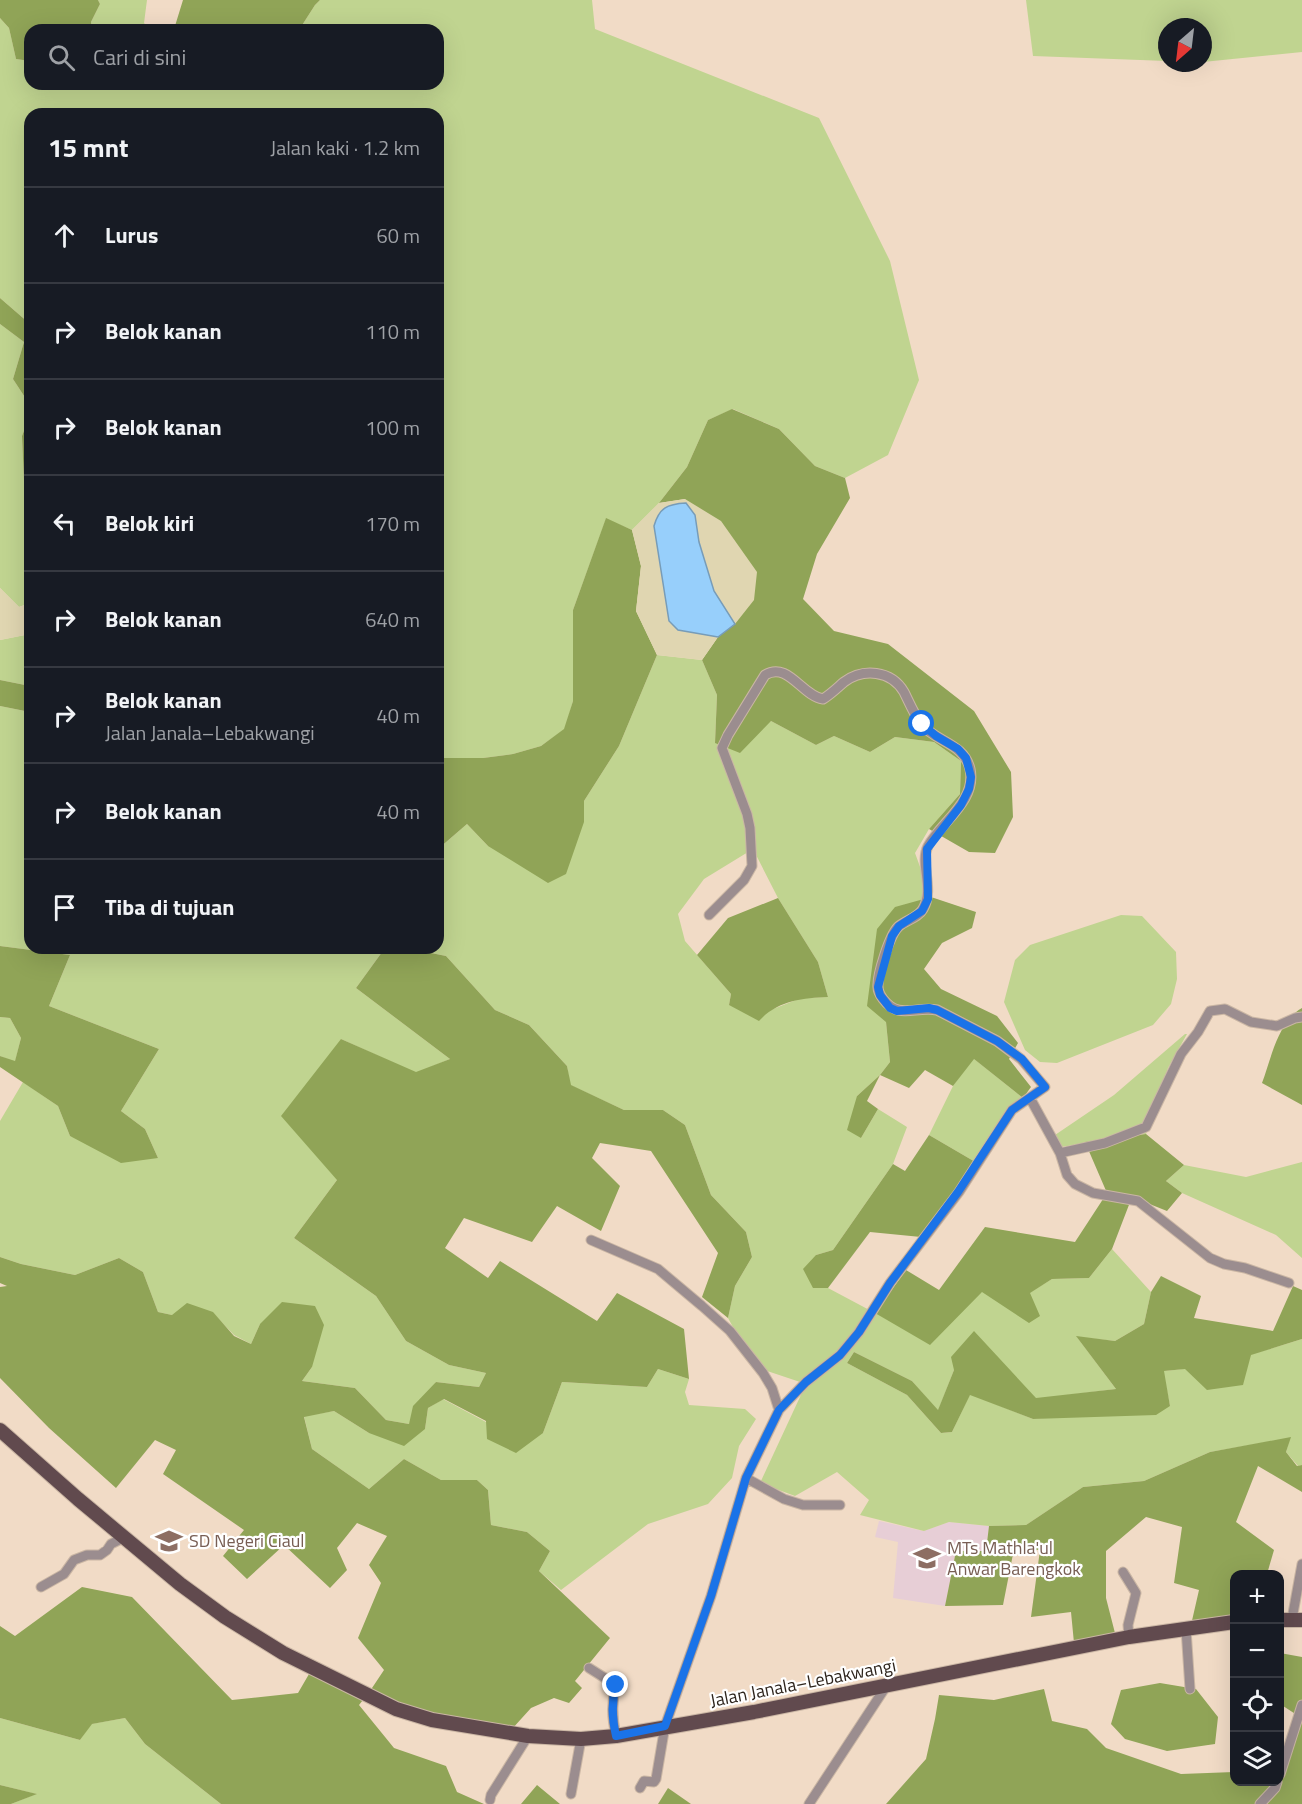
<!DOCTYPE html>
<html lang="id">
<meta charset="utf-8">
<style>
body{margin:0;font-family:"Titillium Web",sans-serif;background:#242831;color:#f1f3f6}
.controls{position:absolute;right:18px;bottom:18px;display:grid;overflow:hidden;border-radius:12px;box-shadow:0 6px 24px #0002}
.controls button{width:54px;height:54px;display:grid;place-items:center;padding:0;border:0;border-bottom:2px solid #363941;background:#171b24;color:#f1f3f6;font:30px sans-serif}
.compass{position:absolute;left:1158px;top:18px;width:54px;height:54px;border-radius:50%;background:#171b24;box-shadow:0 6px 24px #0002;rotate:208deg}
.stop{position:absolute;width:18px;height:18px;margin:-14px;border:4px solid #1a73e8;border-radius:50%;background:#fff}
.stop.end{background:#1a73e8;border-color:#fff;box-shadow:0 2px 6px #0008}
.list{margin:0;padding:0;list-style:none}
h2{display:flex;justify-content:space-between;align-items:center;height:78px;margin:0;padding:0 24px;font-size:26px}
h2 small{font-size:20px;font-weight:400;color:#9ea1a6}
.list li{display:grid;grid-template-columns:39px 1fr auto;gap:18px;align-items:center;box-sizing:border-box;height:96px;padding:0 24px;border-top:2px solid #363941}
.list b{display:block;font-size:22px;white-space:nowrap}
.list p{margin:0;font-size:20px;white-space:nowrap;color:#9ea1a6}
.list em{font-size:20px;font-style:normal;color:#9ea1a6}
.icon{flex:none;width:33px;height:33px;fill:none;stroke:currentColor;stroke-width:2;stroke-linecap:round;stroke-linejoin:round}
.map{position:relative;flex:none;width:1302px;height:1804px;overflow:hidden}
.search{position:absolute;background:#171b24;box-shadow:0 6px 24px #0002;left:24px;top:24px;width:420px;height:66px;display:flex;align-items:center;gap:15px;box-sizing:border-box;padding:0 21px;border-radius:18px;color:#9ea1a6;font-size:22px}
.panel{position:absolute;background:#171b24;box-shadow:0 6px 24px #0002;left:24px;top:108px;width:420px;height:846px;border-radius:18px}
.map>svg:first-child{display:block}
.education{fill:#e7ced6}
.green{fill:#c0d490;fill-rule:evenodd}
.forest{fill:#90a457}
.sand{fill:#e0d6b1}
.water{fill:#97cffb;stroke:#779cb8;stroke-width:1.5}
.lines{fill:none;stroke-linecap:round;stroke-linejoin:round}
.minor-casing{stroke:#cab6a4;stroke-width:11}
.primary-casing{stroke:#cab6a4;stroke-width:16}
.minor{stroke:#9b8d8f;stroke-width:9}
.primary{stroke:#614a4e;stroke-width:14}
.route{stroke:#1a73e8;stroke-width:8}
.labels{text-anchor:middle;stroke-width:4.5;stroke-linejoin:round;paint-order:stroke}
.education-label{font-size:18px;fill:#785e54;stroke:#fff;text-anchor:start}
.street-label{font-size:18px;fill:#2d241c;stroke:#fff}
</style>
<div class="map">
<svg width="1302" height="1804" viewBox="0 0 1302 1804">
<rect width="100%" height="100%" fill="#f1dbc6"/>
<!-- education -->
<path class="education" d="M879,1521L923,1531L949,1522L989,1526L986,1551H956L945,1606L893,1598L898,1542L875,1537Z"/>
<!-- green -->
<path class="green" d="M98,0H147L144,23L150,30H92L91,22L100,4Z
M320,0H592L595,29L819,118L890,261L919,380L888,455L845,478L815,466L779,429L733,409L708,420L687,467L659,503L632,530L606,519L573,610V701L565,729L541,746L513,754L483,758H438V114H30V324L0,298V18L9,28L16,59L30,61V84H203L214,89L247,84H438V30H299L315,5Z
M1026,0H1302V52L1203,62V27H1167V61L1033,56Z
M0,324L24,342L13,379L30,405V415L22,436L24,481L30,487V603L19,607L0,588Z
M30,634V686L0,680V640Z
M657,655L702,660L717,695L715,743L771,721L816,745L834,736L870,752L895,737L934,742L961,761L960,794L929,829L915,853L931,897L886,1022L890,1062L880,1075L857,1096L861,1138L878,1109L907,1127L893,1164L833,1250L816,1255L813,1288H828L875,1313L982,1292L1029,1293L1052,1279L1089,1278L1112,1249L1151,1292L1144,1324L1115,1341L1077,1337L1116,1389L1036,1399L974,1332L954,1370L938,1411L912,1381L854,1352L847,1363L907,1395L941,1433L952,1432L970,1394L1033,1419L1170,1406L1163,1371C1211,1367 1257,1353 1302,1339V1465L1298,1466L1286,1452L1290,1438L1210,1452L1144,1481L1083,1487L1026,1525L989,1526L949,1522L924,1531L860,1515L869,1500L837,1472L795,1496L760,1483L806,1384L755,1367L728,1318L735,1286L752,1257L746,1232L711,1195L685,1125L663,1110H624L570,1085L567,1066L529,1025L495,1010L446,956L406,948H438V849L467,824L488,846L584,822V801L619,746ZM753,849L778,898L818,962L828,997L801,998L768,1011L729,1005L731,994L685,941L678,914L704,879Z
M0,706L30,712V948H385L356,988L450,1059L416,1073L341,1039L337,1180L294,1238L376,1296L406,1341L449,1365L486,1373L479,1387L436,1382L409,1424L386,1420L355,1388L302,1381L312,1367L260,1324L251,1344L234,1335L212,1312L172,1315L158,1312L143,1272L119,1258L75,1275L21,1264L0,1257V1121L23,1082L58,1106L70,1136L158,1158L145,1129L121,1111L159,1049L49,1006L70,955L0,946Z
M1121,915L1142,916L1176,952L1177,979L1171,1004L1153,1025L1057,1063L1040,1062L1025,1050L1004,1002L1015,960L1030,945Z
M0,1017L10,1018L21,1038L15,1062L0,1056Z
M1185,1034H1187L1168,1068L1146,1134L1061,1147L1055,1135L1114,1095Z
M973,1058L1023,1098L977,1163L929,1135L953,1086Z
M1302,1162V1258L1276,1235L1182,1193L1166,1181L1184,1165L1246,1177Z
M658,1369L689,1379L685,1392L689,1405L745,1409L756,1419L739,1446L732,1478L708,1504L648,1524L561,1590L539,1571L550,1551L527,1532L491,1525L488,1490L477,1480H441L404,1459L369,1489L312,1449L304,1416L334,1411L369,1433L425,1429L428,1408L443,1399L486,1422L543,1433L562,1382L647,1387Z
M0,1718L80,1740L91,1724L125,1718L145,1744L221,1804H11L36,1794L0,1785Z"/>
<!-- forest -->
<path class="forest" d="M0,0H98L100,4L91,22L92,30H30V61L16,59L9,28L0,18Z
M183,0H320L315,5L299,30H179L175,26Z
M0,298L30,324V405L13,379L24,342L0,324Z
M732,409L779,429L815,466L845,478L850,498L817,554L803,599L834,631L888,644L974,711L1011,772L1013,817L995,853L969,852L929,829L960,794L961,761L934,742L895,737L870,752L834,736L816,745L771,721L740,753L715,743L717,695L702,660L718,637L735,624L685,499L659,503L687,467L708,420Z
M30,415V487L24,481L22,436Z
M606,518L632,530L641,566L636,611L657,655L619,746L584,801V822L566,874L548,883L488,846L467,824L438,849V758H483L513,754L541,746L564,729L573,701V610Z
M0,680L30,686V712L0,706Z
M931,897L976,912L972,928L942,943L924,969L941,989L997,1016L1018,1043L1009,1059L1031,1087L1023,1098L974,1059L953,1086L925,1070L909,1088L880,1075L867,1101L878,1109L861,1138L847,1130L857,1096L880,1075L890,1062L886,1022L867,1006L877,929L895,907Z
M778,898L818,962L828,997C802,998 777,1001 759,1021L729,1005L731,994L697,955L728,918Z
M0,946L70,955L49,1006L159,1049L121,1111L145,1129L158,1158L121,1163L70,1136L58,1106L0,1067V1056L15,1061L21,1038L10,1018L0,1017Z
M385,948H406L446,956L495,1010L529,1025L567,1066L571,1085L624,1110H663L685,1125L711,1195L746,1232L752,1257L735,1286L728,1318L702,1297L718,1253L651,1151L600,1143L592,1158L620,1186L601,1231L557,1206L532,1242L464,1218L445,1248L488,1278L500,1261L597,1321L617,1293L684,1329L689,1379L658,1369L647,1387L562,1382L543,1433L516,1453L487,1439L486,1421L444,1399L428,1408L425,1429L404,1446L369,1433L334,1411L304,1417L312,1449L369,1489L404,1459L441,1480H477L488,1490L491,1525L527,1532L550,1551L539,1571L610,1638L575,1681L582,1688L569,1703L554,1698L531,1708L512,1729L407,1713L370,1691L359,1705L394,1748L446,1766L457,1792L484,1804H221L145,1744L125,1718L92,1724L80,1740L0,1718V1626L15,1636L82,1587L132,1597L232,1700L298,1693L316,1662L370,1691L384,1670L358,1638L381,1583L369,1565L387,1536L357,1523L337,1548L347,1570L330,1588L284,1545L247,1579L223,1556L244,1530L163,1474L176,1450L155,1440L116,1488L49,1428L0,1378V1287L7,1286L0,1283V1257L21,1264L75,1275L119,1258L143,1272L158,1312L172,1315L187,1303L213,1312L234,1336L251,1344L260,1324L282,1302L315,1306L324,1325L312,1367L302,1381L355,1388L386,1420L409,1424L413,1406L436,1382L479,1387L486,1373L449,1365L406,1341L376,1296L294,1238L337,1180L281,1116L341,1039L416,1072L450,1059L356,988Z
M1302,1008V1105L1262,1083C1271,1059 1278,1021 1302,1008Z
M1146,1134L1184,1165L1166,1181L1182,1193L1167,1211L1132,1197L1112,1249L1089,1278L1052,1279L1030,1293L1040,1316L1029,1323L982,1292L930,1345L875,1313L906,1270L939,1290L985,1227L1075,1242L1107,1193L1085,1142Z
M929,1135L977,1163L921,1237L870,1232L828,1288H813L803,1269L816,1255L833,1250L893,1164L905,1171Z
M1161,1276L1201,1296L1194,1318L1273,1331L1293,1286L1302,1290V1339L1251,1355L1243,1385L1207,1390L1185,1369L1164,1371L1170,1406L1156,1415L1033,1419L970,1395L952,1432L941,1433L907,1395L847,1363L854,1352L912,1381L938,1410L954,1370L951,1357L974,1331L1036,1398L1116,1389L1076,1336L1115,1341L1144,1324L1151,1292Z
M1291,1437L1286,1452L1297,1466L1302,1465V1492L1258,1466L1236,1522L1274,1550L1267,1574H1234V1620L1191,1625L1199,1590L1174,1583L1182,1527L1146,1517L1106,1551V1598L1116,1637L1074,1643L1071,1612L1031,1617L1040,1550L1014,1549L1003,1605L945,1606L956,1551H986L989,1526L1026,1525L1083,1487L1144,1481L1210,1452Z
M1280,1653L1302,1657V1804H886L926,1759L935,1719L939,1695L994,1700L1044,1689L1052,1721L1087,1729L1106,1748L1181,1774L1234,1772V1782H1280V1757L1282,1756L1300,1717L1280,1704Z
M1160,1683L1196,1689L1218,1717L1215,1744L1167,1751L1125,1739L1111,1724L1121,1690Z
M0,1785L37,1794L11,1804H0Z
M537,1785L560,1804H521Z
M668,1788L691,1804H658Z"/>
<!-- sand -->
<path class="sand" d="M685,499L721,521L757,572L754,600L735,624L718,637L702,660L657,655L636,611L641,566L632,530L659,503Z
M0,588L19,607L30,603V634L0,640Z"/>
<!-- water -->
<path class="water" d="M686,503L695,515L699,542L714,591L735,624L718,637L678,630L669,621L654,526C659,508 667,504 686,503Z"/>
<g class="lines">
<defs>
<path id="minor" d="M1030,1098L1060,1153L1067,1175L1075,1184L1093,1193L1138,1201L1210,1258L1224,1264L1245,1268L1289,1283
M1060,1153L1105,1143L1146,1127L1181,1054L1198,1032L1210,1011L1225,1009L1251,1022L1277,1026L1295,1018L1302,1017
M591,1240L658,1269L702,1306L730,1331L763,1373L772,1388L779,1410
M746,1478L784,1499L803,1505H840
M1123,1572L1136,1593L1128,1625L1129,1637
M41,1587L64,1574L74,1560L87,1555H100L107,1550L111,1544L125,1537
M1292,1619L1302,1564
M1186,1629L1190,1689
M589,1668L616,1685C611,1703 612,1718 616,1736
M1280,1774L1302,1705
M640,1788L644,1781L654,1782L656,1779L665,1726L711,1596L746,1478L779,1410L806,1382L840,1355L859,1332L890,1283L959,1192L1012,1110L1045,1087L1021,1059L997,1041L937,1010C914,1006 899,1020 883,999C880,995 878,992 878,987C877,974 890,935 898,927C906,920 918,918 923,909C935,888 919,864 928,846C941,822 977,801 970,769C964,743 936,742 921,724C914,714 909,702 904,692C891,670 863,668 844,682C837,688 831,694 823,699C802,696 788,661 765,675L728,735L722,748L747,814L750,828L752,866L744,880L709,915
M571,1794L581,1739
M490,1800L491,1795L528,1736
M809,1804L887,1685
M1260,1804L1275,1788L1277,1782"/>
<path id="primary" d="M0,1430L78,1499L180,1584L225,1617L283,1653L396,1709L432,1720L528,1736L581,1739L616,1736L754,1712L1129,1637L1234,1622
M1280,1620H1302"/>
</defs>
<!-- minor casing -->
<use href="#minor" class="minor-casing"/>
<!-- primary casing -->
<use href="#primary" class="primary-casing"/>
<!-- minor -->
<use href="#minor" class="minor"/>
<!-- primary -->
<use href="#primary" class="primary"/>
</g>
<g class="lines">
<!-- route -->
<path class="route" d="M616,1685C611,1703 612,1718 616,1736L665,1726L711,1596L746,1478L779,1410L806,1382L840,1355L859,1332L890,1283L958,1192L1012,1110L1045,1087L1022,1059L997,1041L937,1010L929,1008L897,1011L890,1008L880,995L878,987L892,936L899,926L922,911L928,899L927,849L961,805L969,789L971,777L966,758L958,749L936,736L922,724"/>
</g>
<!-- icons -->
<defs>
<symbol id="school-bare" viewBox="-9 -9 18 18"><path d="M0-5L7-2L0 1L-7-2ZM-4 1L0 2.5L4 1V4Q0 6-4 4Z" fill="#8d6e63" stroke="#fff" stroke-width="2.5" paint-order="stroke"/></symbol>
</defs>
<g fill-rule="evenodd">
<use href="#school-bare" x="150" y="1522" width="38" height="38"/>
<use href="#school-bare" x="908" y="1539" width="38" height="38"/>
</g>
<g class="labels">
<!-- education labels -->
<g class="education-label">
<text x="189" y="1547">SD Negeri Ciaul</text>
<text x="947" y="1554">MTs Mathla'ul<tspan x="947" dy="21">Anwar Barengkok</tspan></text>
</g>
<!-- street labels -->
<g class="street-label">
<text transform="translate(803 1683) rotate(-11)" y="6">Jalan Janala–Lebakwangi</text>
</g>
</g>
</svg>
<div class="controls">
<button>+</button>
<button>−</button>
<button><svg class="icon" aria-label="locate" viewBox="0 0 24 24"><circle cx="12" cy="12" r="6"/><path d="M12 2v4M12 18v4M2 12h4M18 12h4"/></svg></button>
<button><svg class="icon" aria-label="layers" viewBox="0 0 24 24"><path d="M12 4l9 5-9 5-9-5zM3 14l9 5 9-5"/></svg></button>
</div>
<svg class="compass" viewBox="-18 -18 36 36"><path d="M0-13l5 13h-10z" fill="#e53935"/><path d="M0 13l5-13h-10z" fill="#9ea1a6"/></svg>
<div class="stop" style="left:922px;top:724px"></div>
<div class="stop end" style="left:616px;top:1685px"></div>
<div class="search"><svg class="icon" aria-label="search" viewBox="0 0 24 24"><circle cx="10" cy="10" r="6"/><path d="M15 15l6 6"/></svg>Cari di sini</div>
<section class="panel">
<h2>15 mnt<small>Jalan kaki · 1.2 km</small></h2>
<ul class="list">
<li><svg class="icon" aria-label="ahead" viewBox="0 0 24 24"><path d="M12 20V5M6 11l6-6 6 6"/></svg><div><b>Lurus</b></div><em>60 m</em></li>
<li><svg class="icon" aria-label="right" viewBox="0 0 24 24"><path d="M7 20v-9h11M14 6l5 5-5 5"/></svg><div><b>Belok kanan</b></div><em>110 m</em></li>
<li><svg class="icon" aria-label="right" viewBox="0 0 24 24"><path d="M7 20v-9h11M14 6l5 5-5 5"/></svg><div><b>Belok kanan</b></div><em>100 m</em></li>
<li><svg class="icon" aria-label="left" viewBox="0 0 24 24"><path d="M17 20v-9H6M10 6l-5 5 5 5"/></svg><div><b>Belok kiri</b></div><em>170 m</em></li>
<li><svg class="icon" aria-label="right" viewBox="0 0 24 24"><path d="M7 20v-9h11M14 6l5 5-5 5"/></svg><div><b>Belok kanan</b></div><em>640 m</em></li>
<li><svg class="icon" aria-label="right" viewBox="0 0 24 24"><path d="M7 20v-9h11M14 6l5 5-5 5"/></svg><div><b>Belok kanan</b><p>Jalan Janala–Lebakwangi</p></div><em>40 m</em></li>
<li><svg class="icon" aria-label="right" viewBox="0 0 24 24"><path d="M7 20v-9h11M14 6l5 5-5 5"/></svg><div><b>Belok kanan</b></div><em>40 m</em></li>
<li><svg class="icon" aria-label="arrive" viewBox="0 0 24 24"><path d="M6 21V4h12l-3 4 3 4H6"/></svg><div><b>Tiba di tujuan</b></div></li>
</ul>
</section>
</div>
